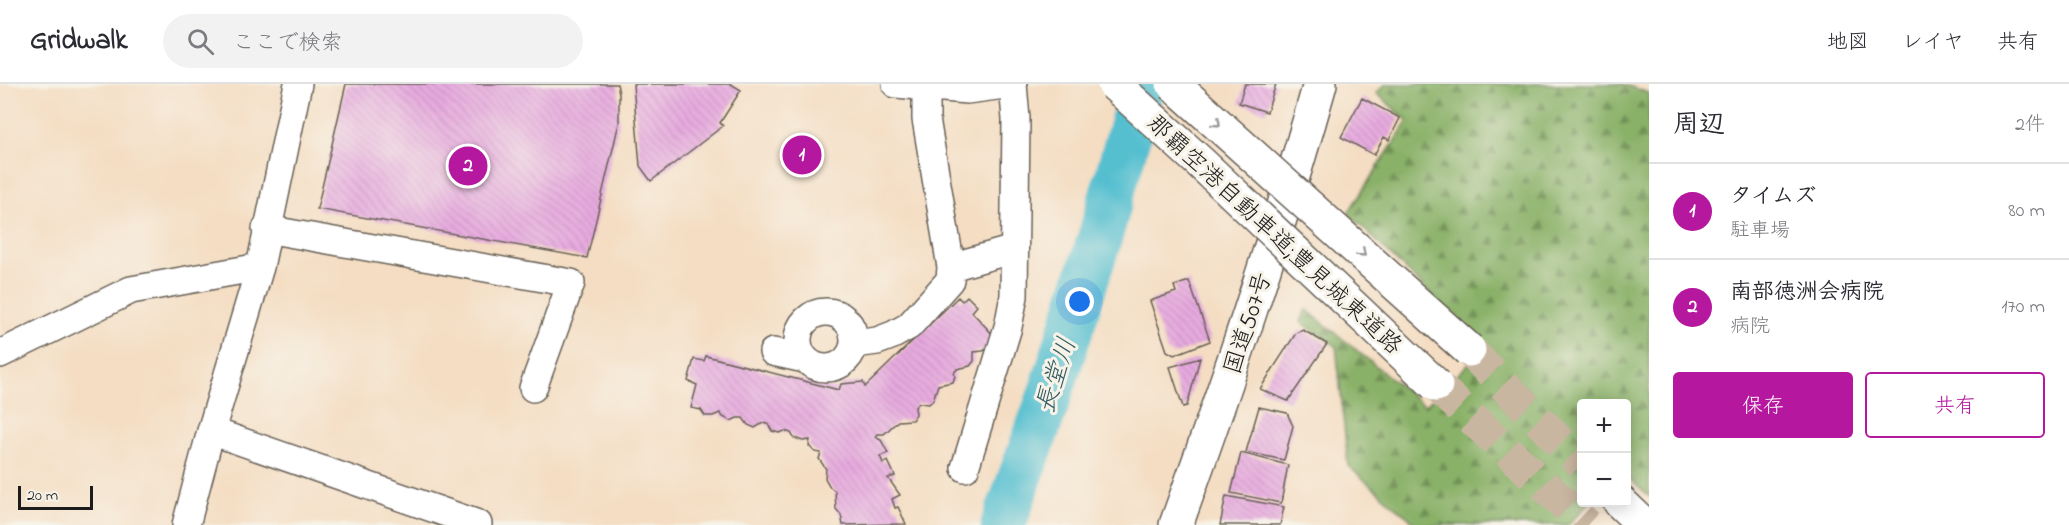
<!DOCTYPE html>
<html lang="ja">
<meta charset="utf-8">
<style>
body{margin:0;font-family:"Indie Flower","Klee One",sans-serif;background:#f2f2f3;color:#2b2b33}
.controls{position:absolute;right:18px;bottom:18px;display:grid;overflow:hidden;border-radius:6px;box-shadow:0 3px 15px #0003}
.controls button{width:54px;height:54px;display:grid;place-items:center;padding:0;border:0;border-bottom:2px solid #e1e1e2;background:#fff;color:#2b2b33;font:30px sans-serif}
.scale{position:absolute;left:18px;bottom:15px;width:75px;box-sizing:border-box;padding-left:6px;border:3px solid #1c1c1c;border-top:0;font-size:16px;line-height:21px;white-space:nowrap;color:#1c1c1c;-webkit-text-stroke:4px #f7f3e8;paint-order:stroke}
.you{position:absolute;left:1080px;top:218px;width:21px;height:21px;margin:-15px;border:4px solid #fff;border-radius:50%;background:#1a73e8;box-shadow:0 0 0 9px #1a73e833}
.badge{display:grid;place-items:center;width:39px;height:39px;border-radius:50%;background:#b5179e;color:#fff;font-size:20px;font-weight:700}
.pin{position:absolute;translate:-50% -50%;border:3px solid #fff;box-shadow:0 2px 6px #0006}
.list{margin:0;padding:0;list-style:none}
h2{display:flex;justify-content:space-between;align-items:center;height:78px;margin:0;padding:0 24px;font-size:26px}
h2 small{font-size:20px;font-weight:400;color:#7c7c81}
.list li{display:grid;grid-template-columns:39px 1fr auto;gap:18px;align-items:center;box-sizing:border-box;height:96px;padding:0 24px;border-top:2px solid #e1e1e2}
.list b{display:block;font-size:22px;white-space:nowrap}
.list p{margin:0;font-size:20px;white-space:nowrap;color:#7c7c81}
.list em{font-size:20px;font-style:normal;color:#7c7c81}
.actions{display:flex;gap:12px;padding:18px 24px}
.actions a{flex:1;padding:14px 0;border:2px solid #b5179e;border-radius:6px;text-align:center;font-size:21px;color:#b5179e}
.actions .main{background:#b5179e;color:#fff}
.icon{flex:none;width:33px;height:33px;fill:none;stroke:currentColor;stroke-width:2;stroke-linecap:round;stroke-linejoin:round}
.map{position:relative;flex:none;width:1649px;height:441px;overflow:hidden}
header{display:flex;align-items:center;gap:36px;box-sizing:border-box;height:84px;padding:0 30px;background:#fff;border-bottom:2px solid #e1e1e2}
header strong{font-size:28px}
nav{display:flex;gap:33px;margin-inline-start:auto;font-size:21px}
.search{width:420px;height:54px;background:#f2f2f3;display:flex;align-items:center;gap:15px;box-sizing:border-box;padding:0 21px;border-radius:33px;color:#7c7c81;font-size:22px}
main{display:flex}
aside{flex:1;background:#fff}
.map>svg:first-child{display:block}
.forest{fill:url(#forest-firs);stroke:#526642;stroke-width:1.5}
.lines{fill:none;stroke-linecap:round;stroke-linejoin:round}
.river{stroke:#55bfd0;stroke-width:45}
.building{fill:url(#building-back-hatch)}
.highway-tunnel{stroke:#c9b6a1;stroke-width:33;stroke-dasharray:33 16;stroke-linecap:butt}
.minor-casing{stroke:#686056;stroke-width:30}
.highway-casing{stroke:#686056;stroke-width:36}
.minor{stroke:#fff;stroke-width:27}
.highway{stroke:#fff;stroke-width:33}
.highway-bridge-casing{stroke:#686056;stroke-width:36;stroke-linecap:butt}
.highway-bridge{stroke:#fff;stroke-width:33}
.oneway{stroke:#999}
.labels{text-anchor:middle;stroke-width:6;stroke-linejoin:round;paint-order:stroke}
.street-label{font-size:24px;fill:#1c1c1c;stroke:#f7f3e8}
.water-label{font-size:26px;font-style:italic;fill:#335d64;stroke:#f7f3e8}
</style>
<header>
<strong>Gridwalk</strong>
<div class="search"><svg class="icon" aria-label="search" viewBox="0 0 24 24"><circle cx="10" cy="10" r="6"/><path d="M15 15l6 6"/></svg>ここで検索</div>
<nav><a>地図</a><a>レイヤ</a><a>共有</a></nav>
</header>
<main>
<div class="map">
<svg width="1649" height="441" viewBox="0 0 1649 441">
<defs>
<pattern id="forest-firs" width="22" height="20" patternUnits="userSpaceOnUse" patternTransform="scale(1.5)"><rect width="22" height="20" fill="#89b168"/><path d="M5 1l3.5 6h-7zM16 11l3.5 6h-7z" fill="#6f8f55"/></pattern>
<pattern id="building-back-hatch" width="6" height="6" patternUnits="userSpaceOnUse" patternTransform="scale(1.5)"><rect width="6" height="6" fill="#e7aadf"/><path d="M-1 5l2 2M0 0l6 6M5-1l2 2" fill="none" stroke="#c692bf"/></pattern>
</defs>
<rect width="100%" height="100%" fill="#f7f3e8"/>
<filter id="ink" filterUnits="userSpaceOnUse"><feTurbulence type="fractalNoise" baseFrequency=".0167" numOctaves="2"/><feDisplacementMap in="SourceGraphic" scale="12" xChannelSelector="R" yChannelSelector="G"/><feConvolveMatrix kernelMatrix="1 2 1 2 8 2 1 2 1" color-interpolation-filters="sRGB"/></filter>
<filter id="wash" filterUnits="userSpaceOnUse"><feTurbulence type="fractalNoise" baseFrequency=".008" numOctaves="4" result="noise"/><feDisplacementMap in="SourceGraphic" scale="24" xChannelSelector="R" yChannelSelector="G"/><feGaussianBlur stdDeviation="1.35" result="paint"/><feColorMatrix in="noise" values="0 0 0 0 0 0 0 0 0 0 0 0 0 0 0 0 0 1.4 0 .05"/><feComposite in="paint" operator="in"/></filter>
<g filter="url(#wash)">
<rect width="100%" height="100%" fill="#f4ddc2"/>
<!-- forest -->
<path class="forest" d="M1386,0H1622L1649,9V413L1627,392L1626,320H1582V418L1589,419L1568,441H1417L1348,382L1336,262L1301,238L1306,225L1425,322L1485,264L1348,129L1408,37L1376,9Z"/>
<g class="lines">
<!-- river -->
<path class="river" d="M1003,441L1051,308L1100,153L1143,0"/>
</g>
<g id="blocks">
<!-- building -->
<path class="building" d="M346,0H617L619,9V39L587,174L317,125Z
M633,0H731L741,6L720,39L723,42L651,97L640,82Z
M1245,0H1276L1267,28L1239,19Z
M1362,14L1400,34L1389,56L1384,53L1374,71L1341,53Z
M1189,197L1210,257L1174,271L1167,267L1150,217L1176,208L1174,202Z
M967,212L977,222L972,228L994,252L991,263L983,267L974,268V277L970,282L957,285L954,289L955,292L953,298L938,301L933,316L929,320L919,319L915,323L916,330L912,336L898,337L884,350H877L875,353L881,356L888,369L880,372L883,379L888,377L895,392L888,394L900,411L892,415L895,424L898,423L906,440L843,441L841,431L836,425L835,407L830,403L825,394L826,385L819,375L821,369L815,368L809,362L810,356L803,357L794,354L791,349L785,347L779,349L772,347L768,340L763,339L755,344L748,341L743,334H737L731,337L723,333L720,329L713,332H705L701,326L691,324L697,301L688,297L694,275L704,277L706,272L839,306L841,300L863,298L865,303L958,213L962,217Z
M1303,246L1327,260L1288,317L1260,305L1296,249Z
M1200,274L1187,322L1183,323L1170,283Z
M1259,323L1287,329L1293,342L1284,376L1246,368Z
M1241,369L1288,381L1281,419L1231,409Z
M1226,412L1284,423L1280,441H1220Z"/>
</g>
</g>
<g filter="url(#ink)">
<use href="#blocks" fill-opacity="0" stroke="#686056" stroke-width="1.5"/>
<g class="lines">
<!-- highway-tunnel -->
<path class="highway-tunnel" d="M1469,266L1582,380
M1436,301L1587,441"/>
<defs>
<path id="minor" d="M896,0L967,6L1012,0
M266,145L571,199L533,304
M951,183L1014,165
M798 256a28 28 0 1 1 56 0a28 28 0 1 1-56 0Z
M855,260L877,257L893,251L909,242L950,196L951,183L926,35V3
M773,268L805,275
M0,270L131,206L260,183
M211,347L478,440
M965,384L1008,243L1014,212L1016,35L1013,0
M186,441L211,347L260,183L298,0"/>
<path id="highway" d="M1620,418L1644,441
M1176,441C1229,295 1278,149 1320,0"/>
</defs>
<!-- minor casing -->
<use href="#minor" class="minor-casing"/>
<!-- highway casing -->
<use href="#highway" class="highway-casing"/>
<!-- minor -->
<use href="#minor" class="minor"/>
<!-- highway -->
<use href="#highway" class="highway"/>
<defs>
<path id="highway-bridge" d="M1114,0L1202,80L1436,301
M1173,0L1469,266"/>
</defs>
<!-- highway-bridge casing -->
<use href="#highway-bridge" class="highway-bridge-casing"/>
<!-- highway-bridge -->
<use href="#highway-bridge" class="highway-bridge"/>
</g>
<!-- one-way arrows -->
<defs><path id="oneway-chevron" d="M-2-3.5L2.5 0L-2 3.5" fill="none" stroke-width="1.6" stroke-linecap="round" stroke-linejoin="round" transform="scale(1.5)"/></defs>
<g class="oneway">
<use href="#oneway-chevron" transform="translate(1217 39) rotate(42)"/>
<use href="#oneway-chevron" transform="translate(1362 169) rotate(42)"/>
</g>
</g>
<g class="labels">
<!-- street labels -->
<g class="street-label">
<text transform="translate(1275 150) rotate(43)" y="8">那覇空港自動車道;豊見城東道路</text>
<text transform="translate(1247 239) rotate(-72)" y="8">国道507号</text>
</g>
<!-- water labels -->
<g class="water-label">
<text transform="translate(1055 291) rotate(-72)" y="9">長堂川</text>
</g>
</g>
</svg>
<div class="controls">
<button>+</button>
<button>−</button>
</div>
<div class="scale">20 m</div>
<div class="you"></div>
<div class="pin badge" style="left:802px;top:71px">1</div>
<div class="pin badge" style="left:468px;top:82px">2</div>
</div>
<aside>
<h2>周辺<small>2件</small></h2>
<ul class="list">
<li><span class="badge">1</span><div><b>タイムズ</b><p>駐車場</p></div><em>80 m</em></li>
<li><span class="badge">2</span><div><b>南部徳洲会病院</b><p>病院</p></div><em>170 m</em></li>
</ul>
<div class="actions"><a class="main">保存</a><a>共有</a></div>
</aside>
</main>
